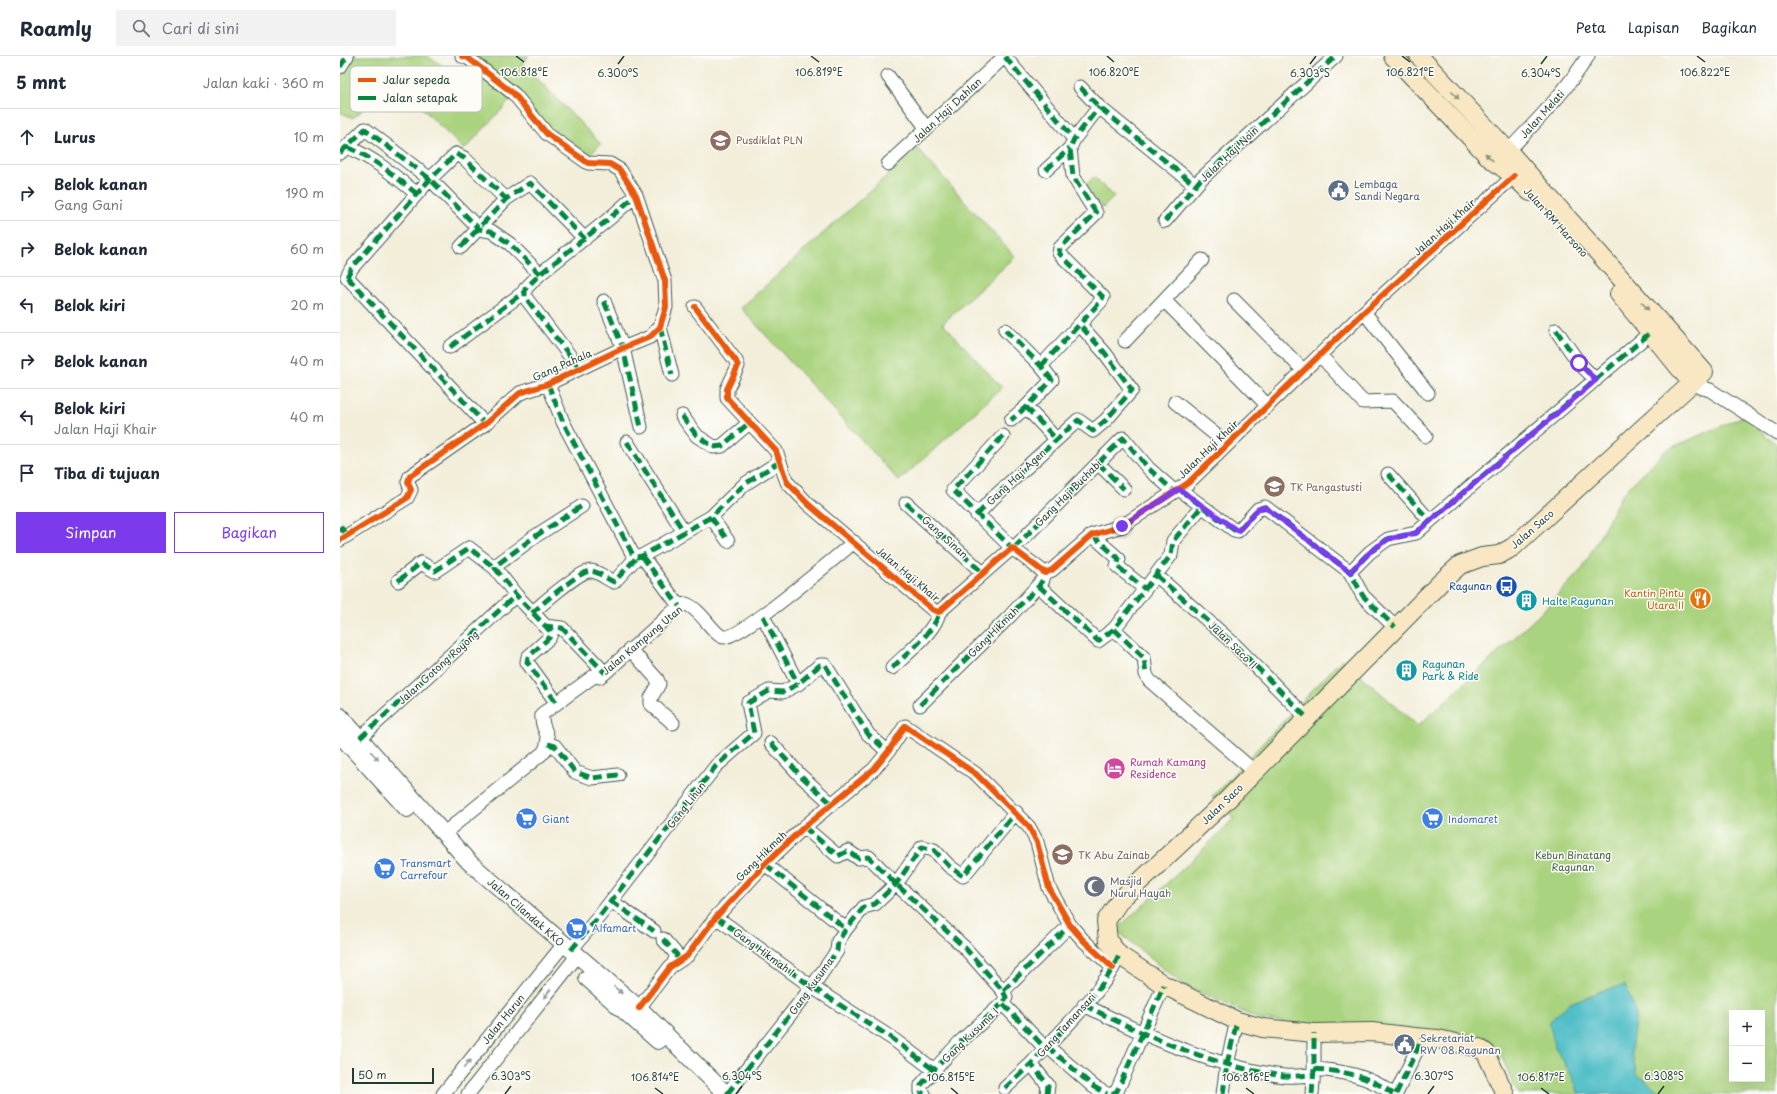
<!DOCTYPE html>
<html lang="id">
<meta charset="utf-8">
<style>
body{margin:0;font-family:"Playpen Sans",sans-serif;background:#f2f2f3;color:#1f2937}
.controls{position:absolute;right:12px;bottom:12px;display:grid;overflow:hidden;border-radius:0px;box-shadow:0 4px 16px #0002}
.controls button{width:36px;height:36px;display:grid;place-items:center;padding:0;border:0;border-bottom:1px solid #e0e1e3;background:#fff;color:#1f2937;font:20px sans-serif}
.scale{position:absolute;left:12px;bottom:10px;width:82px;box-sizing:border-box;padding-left:4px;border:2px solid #1f3d34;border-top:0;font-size:11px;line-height:14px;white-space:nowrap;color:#1f3d34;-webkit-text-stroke:3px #fdfcf7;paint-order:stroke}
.stop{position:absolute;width:12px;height:12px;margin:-9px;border:3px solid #7c3aed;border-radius:50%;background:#fff}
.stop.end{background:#7c3aed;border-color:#fff;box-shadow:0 1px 4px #0008}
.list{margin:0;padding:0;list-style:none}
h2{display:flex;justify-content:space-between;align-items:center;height:52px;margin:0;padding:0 16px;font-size:17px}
h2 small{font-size:13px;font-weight:400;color:#747a83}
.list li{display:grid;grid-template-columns:26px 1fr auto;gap:12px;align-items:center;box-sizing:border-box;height:56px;padding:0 16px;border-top:1px solid #e0e1e3}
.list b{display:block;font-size:15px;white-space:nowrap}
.list p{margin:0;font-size:13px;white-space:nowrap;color:#747a83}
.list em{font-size:13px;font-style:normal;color:#747a83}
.actions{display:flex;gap:8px;padding:12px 16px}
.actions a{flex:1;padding:9px 0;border:1px solid #7c3aed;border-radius:0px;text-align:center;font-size:14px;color:#7c3aed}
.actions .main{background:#7c3aed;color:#fff}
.icon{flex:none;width:22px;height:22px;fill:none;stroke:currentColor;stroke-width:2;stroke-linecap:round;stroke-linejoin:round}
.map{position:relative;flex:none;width:1437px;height:1038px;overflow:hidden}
header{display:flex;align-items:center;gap:24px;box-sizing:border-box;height:56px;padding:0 20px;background:#fff;border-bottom:1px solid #e0e1e3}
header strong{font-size:19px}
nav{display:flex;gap:22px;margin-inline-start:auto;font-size:14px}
.search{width:280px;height:36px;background:#f2f2f3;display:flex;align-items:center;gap:10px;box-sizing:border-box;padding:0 14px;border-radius:0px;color:#747a83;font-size:15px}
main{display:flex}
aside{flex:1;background:#fff}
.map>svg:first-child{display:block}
.green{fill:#aad37f;stroke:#64885a;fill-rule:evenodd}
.water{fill:#50bec7;stroke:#387e7e}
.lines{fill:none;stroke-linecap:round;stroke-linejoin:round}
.minor-casing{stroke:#3f584d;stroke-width:15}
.tertiary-casing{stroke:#3f584d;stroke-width:18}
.secondary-casing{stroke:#3f584d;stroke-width:20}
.minor{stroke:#fff;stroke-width:13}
.tertiary{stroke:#fff;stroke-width:16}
.secondary{stroke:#f9e7c3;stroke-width:18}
.quiet{stroke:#00873e;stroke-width:5;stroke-dasharray:10 5;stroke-linecap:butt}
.cycleway-casing{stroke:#fdfcf7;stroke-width:8}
.cycleway{stroke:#e8590c;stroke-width:6}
.oneway{fill:#8c927c}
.oneway2{fill:#8f9e9a}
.route{stroke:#7c3aed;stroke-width:5}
.ticks{fill:none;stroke:#1f3d34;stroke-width:1.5}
.labels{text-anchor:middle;stroke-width:3;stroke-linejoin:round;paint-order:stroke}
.street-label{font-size:10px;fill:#1f3d34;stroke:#fdfcf7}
.education-label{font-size:10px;fill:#785e54;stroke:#fdfcf7;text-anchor:start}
.service-label{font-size:10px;fill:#4e5e75;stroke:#fdfcf7;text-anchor:start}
.transit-label{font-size:10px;fill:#164399;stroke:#fdfcf7;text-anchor:end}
.food-label{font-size:10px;fill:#c56008;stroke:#fdfcf7;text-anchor:end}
.culture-label{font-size:10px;fill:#0d838f;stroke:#fdfcf7;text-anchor:start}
.hotel-label{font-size:10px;fill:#b23c85;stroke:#fdfcf7;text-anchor:start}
.shop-label{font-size:10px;fill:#366cbe;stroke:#fdfcf7;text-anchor:start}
.park-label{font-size:10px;fill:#426247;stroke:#fdfcf7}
.worship-label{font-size:10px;fill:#5b616d;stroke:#fdfcf7;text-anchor:start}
.key{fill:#fdfcf7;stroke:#bac3bc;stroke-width:1}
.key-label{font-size:11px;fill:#1f3d34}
.ticks-label{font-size:10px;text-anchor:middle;fill:#1f3d34;stroke:#fdfcf7;stroke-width:3;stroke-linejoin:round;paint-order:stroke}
</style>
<header>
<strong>Roamly</strong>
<div class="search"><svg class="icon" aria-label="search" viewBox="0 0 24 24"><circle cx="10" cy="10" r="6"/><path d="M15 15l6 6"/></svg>Cari di sini</div>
<nav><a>Peta</a><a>Lapisan</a><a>Bagikan</a></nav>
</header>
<main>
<aside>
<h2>5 mnt<small>Jalan kaki · 360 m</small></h2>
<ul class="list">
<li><svg class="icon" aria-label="ahead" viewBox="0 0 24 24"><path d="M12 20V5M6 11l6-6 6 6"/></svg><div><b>Lurus</b></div><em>10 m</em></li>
<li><svg class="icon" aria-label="right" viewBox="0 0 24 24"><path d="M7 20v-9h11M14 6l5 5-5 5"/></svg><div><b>Belok kanan</b><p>Gang Gani</p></div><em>190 m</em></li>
<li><svg class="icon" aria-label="right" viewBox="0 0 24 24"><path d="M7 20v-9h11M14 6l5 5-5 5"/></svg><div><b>Belok kanan</b></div><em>60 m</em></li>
<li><svg class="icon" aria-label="left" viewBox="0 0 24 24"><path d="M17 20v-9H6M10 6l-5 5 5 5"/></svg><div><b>Belok kiri</b></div><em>20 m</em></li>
<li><svg class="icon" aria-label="right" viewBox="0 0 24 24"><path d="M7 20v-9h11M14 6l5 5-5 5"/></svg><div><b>Belok kanan</b></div><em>40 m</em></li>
<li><svg class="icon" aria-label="left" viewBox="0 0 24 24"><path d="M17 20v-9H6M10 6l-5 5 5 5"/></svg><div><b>Belok kiri</b><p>Jalan Haji Khair</p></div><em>40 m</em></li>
<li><svg class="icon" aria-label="arrive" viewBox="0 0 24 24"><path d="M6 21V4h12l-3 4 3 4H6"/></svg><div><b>Tiba di tujuan</b></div></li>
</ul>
<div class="actions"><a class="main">Simpan</a><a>Bagikan</a></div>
</aside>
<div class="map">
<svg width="1437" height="1038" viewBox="0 0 1437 1038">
<rect width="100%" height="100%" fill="#fdfcf7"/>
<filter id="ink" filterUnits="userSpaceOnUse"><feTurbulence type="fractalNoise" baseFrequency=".025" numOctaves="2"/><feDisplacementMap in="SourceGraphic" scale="8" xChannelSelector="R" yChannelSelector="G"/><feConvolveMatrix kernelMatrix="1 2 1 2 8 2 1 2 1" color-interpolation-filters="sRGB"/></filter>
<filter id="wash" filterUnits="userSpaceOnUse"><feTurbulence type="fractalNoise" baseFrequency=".012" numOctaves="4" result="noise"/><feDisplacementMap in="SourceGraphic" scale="16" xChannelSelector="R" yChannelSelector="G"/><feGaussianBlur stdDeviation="0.9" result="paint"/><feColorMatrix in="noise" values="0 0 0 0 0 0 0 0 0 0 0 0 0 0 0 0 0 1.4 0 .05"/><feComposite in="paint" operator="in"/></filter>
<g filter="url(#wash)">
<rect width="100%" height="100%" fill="#f3eeda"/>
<!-- green -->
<path class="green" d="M0,0H87L129,26L134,0H189L182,7L261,88L250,99L205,69L179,35L124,94L56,26L13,62L0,56Z
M577,92L675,201L603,267L662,332L559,425L401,252Z
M754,121L774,141L763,152L743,131Z
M1404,360L1437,389V1038H1178L1158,993L1089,977L1008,973L921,964L842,928L776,874L851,805L894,762L872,741L1002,603L1078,670L1198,560L1243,512L1282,438L1326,394ZM1392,957H1422V1023H1392Z"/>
<!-- water -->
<path class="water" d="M1285,929L1296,958L1291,995L1297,1018L1319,1035V1038H1239L1233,1022L1215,991L1209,966L1228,948L1261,935Z"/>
</g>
<g filter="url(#ink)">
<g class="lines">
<defs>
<path id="minor" d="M665,1L734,83
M0,11L7,0
M548,20L587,73
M740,31L759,51L855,129
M7,91C34,102 55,120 77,138
M1168,95C1197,65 1226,35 1248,0
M0,97L25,73L90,123L139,173L151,175L170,188L200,218
M548,108L665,0
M706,114L730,92
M825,165L861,123L996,0
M121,191L166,143L190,127L245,183
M7,221L11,213L90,123L116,98L124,102L166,143
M7,221L145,368
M824,244L928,350
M894,244L963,314
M264,245L283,292L301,371
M355,251L396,305L398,310L387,333V342L436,395L447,426L468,448L593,554L599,556L672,492L705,517L712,514L752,479L782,470L848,427L1024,256L1174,120
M1024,256L1088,337
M320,271L332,319
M665,274L701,310L712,324L686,351L671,364
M1216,274L1239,307L1256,324
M785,285L862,204
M110,291L184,236
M980,299L1023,346L1053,345L1086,380
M701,310L761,245L763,241L719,197L720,192L756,157L733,120L730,92L734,83L759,51
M239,312L185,241V233L200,218L270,162L296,139
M1351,326L1360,331L1370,334L1437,377
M208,328L223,366L293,499L297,501L302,500L371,461L405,428L439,406
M835,346L887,388
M686,351L716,383
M342,360L357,380L374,391L382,390L409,367
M663,380L613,434L672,492
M287,386L344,476
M758,407L784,433
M1048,418L1090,465
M839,433L894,474L898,475L918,453L925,451L1010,516L1023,540L1055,571
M566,447L643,517
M637,459L652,443L738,364L753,375L766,364L792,334L765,297L740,269
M371,461L388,485
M752,479L779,503L777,510L805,533
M0,484L67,442L71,434L68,426L70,420L145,368L180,337L208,328L283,292L310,281L320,271L326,251L325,225L296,139L280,114L270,108L248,107L207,78L174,38L128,2L122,0
M674,492L783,382L809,413L834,435
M302,500L339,550
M1010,516L1030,496L1048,483L1076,477L1310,277
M816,519L893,587L967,662
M58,525L81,507L95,515L129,492L155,512
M699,530L758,585L774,573L805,533L831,499L833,485L862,450
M192,557C201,549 240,514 251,515C257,515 267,523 274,526L297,501
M423,560L458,628
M204,570L222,572L265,617
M774,573L804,602L806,618L809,624L915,716
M290,593L317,623L319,628L311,642V648L333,667
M552,612C566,598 596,575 599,556
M216,646L187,606L188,601L209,582L211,578L210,575L176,539L155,512L158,508L194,481L242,450
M580,649L670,560L703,524
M20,682L176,539
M431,687L460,719L492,748
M208,688L215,690L235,716L252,722L278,719
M464,771L498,800L508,795L518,802L529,801L556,828L625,892L663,935L666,941L664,946L620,986L594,1014L581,1029V1036L584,1038
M103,778L204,696C214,678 200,675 202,658L254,620L259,621L265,617L339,550L346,548C361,553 374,580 384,581C400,583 497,500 514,486
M425,808L506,873
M271,845L314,875
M376,861L472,931L553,983L594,1014
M323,883L337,899L333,909
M231,894L261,858L376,710L414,677L408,647L429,635L443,636L458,628L480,609H485L528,678L548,696
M663,935L730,869
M663,948L705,992
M744,949C806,980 874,1011 944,1020C953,1021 964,1019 974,1019
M299,952L330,911L347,900L376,861L425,808L464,771L534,713L548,696L565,670L636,718L689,771L697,786L709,832L730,869L743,884L773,912
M707,990L754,1031L767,1038
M974,1013C1003,1015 1030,1020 1053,1038
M665,1032L691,1008
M103,1038L224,888
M128,1038L237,900
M387,1038L472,931L497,895L498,885L506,873L524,851L535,848L556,828L582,791L594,794L609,810L623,820L676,756
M707,1038L708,1029L691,1008C717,979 761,938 777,904
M772,1038L777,1035L824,929
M883,1038L887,1008L897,965
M972,1038L974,1013V977
M1056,1038L1083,981"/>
<path id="tertiary" d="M0,660L129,806L299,952L386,1038
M0,679L67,753
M247,922L318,985"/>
<path id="secondary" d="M1053,0L1150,102L1174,120L1190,136
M1079,0L1168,95L1364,316L1173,491L1159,499L1142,501L1120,509L1101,526L888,743L780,844L766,865L768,885L779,899L824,929L897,965L923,972L974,977L1032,976L1075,981L1098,983L1139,992L1146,997L1165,1038
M1279,238L1351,326"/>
</defs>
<!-- minor casing -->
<use href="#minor" class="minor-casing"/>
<!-- tertiary casing -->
<use href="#tertiary" class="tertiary-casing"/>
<!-- secondary casing -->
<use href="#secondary" class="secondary-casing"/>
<!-- minor -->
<use href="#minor" class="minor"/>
<!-- tertiary -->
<use href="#tertiary" class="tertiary"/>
<!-- secondary -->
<use href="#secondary" class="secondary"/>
<!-- quiet -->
<path class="quiet" d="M665,1L734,83
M0,11L7,0
M740,31L759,51L855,129
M7,91C34,102 55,120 77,138
M0,97L25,73L90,123L139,173L151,175L170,188L200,218
M706,114L730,92
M825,165L861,123L996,0
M121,191L166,143L190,127L245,183
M7,221L11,213L90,123L116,98L124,102L166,143
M7,221L145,368
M264,245L283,292L301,371
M320,271L332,319
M665,274L701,310L712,324L686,351L671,364
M1216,274L1239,307L1256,324
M110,291L184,236
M701,310L761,245L763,241L719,197L720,192L756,157L733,120L730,92L734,83L759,51
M239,312L185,241V233L200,218L270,162L296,139
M208,328L223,366L293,499L297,501L302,500L371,461L405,428L439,406
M686,351L716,383
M342,360L357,380L374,391L382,390L409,367
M663,380L613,434L672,492
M287,386L344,476
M758,407L784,433
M1048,418L1090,465
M839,433L894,474L898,475L918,453L925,451L1010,516L1023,540L1055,571
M566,447L643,517
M637,459L652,443L738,364L753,375L766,364L792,334L765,297L740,269
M371,461L388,485
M0,470L7,480
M752,479L779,503L777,510L805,533
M674,492L783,382L809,413L834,435
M302,500L339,550
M1010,516L1030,496L1048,483L1076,477L1310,277
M816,519L893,587L967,662
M58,525L81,507L95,515L129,492L155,512
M699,530L758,585L774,573L805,533L831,499L833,485L862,450
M192,557C201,549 240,514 251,515C257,515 267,523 274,526L297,501
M423,560L458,628
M204,570L222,572L265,617
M774,573L804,602L806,618
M552,612C566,598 596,575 599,556
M216,646L187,606L188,601L209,582L211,578L210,575L176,539L155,512L158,508L194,481L242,450
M580,649L699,530L703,523L705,517
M20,682L176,539
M431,687L460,719L492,748
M208,688L215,690L235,716L252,722L278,719
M464,771L498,800L508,795L518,802L529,801L556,828L625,892L663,935L666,941L664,946L620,986L594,1014L581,1029V1036L584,1038
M425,808L506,873
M271,845L314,875
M376,861L472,931L553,983L594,1014
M323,883L337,899L333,909
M231,894L261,858L376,710L414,677L408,647L429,635L443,636L458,628L480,609H485L528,678L548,696
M663,935L730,869
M663,948L705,992
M744,949C806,980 874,1011 944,1020C953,1021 964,1019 974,1019
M707,990L754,1031L767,1038
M974,1013C1003,1015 1030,1020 1053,1038
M665,1032L691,1008
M387,1038L472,931L497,895L498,885L506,873L524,851L535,848L556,828L582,791L594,794L609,810L623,820L676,756
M707,1038L708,1029L691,1008C717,979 766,933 779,899
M772,1038L777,1035L824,929
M883,1038L887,1008L897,965
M972,1038L974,1013V977
M1056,1038L1083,981"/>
<defs>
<path id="cycleway" d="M355,251L396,305L398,310L387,333V342L436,395L447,426L468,448L593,554L599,556L672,492L705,517L712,514L752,479L782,470L848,427L1024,256L1174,120
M0,484L67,442L71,434L68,426L70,420L145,368L180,337L208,328L283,292L310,281L320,271L326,251L325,225L296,139L280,114L270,108L248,107L207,78L174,38L128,2L122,0
M299,952L330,911L347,900L376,861L425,808L464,771L534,713L548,696L565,670L636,718L689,771L697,786L709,832L730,869L743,884L773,912"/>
</defs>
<!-- cycleway casing -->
<use href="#cycleway" class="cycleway-casing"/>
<!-- cycleway -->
<use href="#cycleway" class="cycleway"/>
</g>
<!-- one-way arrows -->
<defs><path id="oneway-solid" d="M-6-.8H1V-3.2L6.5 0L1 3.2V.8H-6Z"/></defs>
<g class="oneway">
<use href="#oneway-solid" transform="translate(1115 39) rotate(46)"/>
<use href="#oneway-solid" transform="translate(1149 101) rotate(-136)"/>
<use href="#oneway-solid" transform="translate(1305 250) rotate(48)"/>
</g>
<g class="oneway2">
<use href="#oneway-solid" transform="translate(35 700) rotate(49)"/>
<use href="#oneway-solid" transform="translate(278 934) rotate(40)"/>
<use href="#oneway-solid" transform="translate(207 938) rotate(128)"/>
<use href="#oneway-solid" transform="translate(127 1008) rotate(-51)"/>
</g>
</g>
<g class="lines" filter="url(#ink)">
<!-- route -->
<path class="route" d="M782,470L839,433L898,475L918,453L925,451L1010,516L1030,496L1048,483L1076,477L1256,324L1239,307"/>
</g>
<!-- ticks -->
<path class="ticks" d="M176,0L184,6M471,0L479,6M767,0L774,6M1062,0L1070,6M1357,0L1365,6M278,8L284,0M970,8L976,0M1201,8L1207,0M315,1032L323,1038M611,1032L618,1038M906,1032L914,1038M1201,1032L1209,1038M165,1038L171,1030M396,1038L402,1030M1088,1038L1094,1030M1318,1038L1324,1030"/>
<!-- icons -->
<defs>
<symbol id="university-disc" viewBox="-11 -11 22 22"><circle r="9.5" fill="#8d6e63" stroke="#fdfcf7"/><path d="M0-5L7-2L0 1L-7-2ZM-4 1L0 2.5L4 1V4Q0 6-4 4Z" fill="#fff"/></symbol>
<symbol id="civic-disc" viewBox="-11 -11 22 22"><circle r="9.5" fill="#5c6f8a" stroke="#fdfcf7"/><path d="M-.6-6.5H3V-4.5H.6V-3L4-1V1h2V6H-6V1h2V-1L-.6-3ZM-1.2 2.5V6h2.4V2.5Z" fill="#fff"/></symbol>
<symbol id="school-disc" viewBox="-11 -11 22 22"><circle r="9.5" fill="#8d6e63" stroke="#fdfcf7"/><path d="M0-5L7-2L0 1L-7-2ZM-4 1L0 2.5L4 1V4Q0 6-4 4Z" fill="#fff"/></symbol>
<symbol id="bus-disc" viewBox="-11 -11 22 22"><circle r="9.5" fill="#1a4fb4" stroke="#fdfcf7"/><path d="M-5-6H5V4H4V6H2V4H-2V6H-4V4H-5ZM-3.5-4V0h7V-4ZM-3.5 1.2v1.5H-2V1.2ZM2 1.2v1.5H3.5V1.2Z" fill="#fff"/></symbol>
<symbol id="restaurant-disc" viewBox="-11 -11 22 22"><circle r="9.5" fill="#e8710a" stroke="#fdfcf7"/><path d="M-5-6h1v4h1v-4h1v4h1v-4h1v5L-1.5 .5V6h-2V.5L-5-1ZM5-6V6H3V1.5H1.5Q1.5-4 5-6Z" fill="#fff"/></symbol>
<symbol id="building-disc" viewBox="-11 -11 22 22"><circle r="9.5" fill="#0f9aa8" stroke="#fdfcf7"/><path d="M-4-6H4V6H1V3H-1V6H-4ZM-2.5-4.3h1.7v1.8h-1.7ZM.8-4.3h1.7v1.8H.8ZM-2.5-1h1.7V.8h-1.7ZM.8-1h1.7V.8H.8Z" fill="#fff"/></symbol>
<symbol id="hotel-disc" viewBox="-11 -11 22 22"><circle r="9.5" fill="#d1479c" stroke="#fdfcf7"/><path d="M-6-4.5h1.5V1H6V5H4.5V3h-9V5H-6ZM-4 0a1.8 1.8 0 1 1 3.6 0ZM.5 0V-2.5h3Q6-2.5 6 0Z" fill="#fff"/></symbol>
<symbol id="supermarket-disc" viewBox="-11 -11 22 22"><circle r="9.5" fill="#3f7fe0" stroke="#fdfcf7"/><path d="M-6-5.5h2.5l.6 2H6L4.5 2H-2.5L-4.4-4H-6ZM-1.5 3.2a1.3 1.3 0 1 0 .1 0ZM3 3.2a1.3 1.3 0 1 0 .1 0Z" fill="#fff"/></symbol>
<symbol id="mosque-disc" viewBox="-11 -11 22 22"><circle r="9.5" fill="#6b7280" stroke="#fdfcf7"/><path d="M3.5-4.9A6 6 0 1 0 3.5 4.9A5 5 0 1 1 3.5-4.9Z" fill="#fff"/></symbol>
</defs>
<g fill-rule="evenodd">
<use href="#university-disc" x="368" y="72" width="25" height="25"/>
<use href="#civic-disc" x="986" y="122" width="25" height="25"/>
<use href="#school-disc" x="922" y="418" width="25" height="25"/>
<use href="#bus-disc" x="1154" y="518" width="25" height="25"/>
<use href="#restaurant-disc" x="1348" y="530" width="25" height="25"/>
<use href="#building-disc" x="1174" y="532" width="25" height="25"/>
<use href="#building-disc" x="1054" y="602" width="25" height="25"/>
<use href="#hotel-disc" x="762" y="700" width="25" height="25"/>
<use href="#supermarket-disc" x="174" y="750" width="25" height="25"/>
<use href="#supermarket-disc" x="1080" y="750" width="25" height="25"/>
<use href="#school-disc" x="710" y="786" width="25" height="25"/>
<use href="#supermarket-disc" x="32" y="800" width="25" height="25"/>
<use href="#mosque-disc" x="742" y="818" width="25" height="25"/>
<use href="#supermarket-disc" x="224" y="860" width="25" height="25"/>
<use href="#civic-disc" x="1052" y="976" width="25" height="25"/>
</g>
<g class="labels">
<!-- street labels -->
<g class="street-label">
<text transform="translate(607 54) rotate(-43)" y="4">Jalan Haji Dahlan</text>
<text transform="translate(1202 58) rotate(-48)" y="4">Jalan Melati</text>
<text transform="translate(889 98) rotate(-43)" y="4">Jalan Haji Noin</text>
<text transform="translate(1216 166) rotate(48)" y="4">Jalan RM Harsono</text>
<text transform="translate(1104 171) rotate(-42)" y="4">Jalan Haji Khair</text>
<text transform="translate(222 309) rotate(-24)" y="4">Gang Pahala</text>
<text transform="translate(868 393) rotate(-44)" y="4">Jalan Haji Khair</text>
<text transform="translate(676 421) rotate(-43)" y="4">Gang Haji Agen</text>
<text transform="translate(728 437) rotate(-45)" y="4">Gang Haji Buchabi</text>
<text transform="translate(1192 473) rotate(-41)" y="4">Jalan Saco</text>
<text transform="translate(605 481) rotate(42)" y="4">Gang Sinan</text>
<text transform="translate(568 518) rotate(40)" y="4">Jalan Haji Khair</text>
<text transform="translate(653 576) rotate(-45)" y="4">Gang Hikmah</text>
<text transform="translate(302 584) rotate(-40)" y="4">Jalan Kampung Utan</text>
<text transform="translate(893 589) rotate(44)" y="4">Jalan Saco II</text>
<text transform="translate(98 611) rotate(-42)" y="4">Jalan Gotong Royong</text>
<text transform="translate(882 748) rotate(-44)" y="4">Jalan Saco</text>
<text transform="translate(346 749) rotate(-52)" y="4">Gang Lihun</text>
<text transform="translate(421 800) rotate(-45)" y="4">Gang Hikmah</text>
<text transform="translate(186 856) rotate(41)" y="4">Jalan Cilandak KKO</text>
<text transform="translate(424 896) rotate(36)" y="4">Gang Hikmah I</text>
<text transform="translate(471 930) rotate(-54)" y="4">Gang Kusuma</text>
<text transform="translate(163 963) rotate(-51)" y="4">Jalan Harun</text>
<text transform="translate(726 969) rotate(-48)" y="4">Gang Tamansari</text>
<text transform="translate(630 979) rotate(-44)" y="4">Gang Kusuma I</text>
</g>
<!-- education labels -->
<g class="education-label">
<text x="396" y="88">Pusdiklat PLN</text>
<text x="950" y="435">TK Pangastusti</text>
<text x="738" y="803">TK Abu Zainab</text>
</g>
<!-- service labels -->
<g class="service-label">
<text x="1014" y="132">Lembaga<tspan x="1014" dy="12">Sandi Negara</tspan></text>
<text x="1080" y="986">Sekretariat<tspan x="1080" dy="12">RW 08 Ragunan</tspan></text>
</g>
<!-- transit labels -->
<g class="transit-label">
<text x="1152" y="534">Ragunan</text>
</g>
<!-- food labels -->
<g class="food-label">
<text x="1344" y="541">Kantin Pintu<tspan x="1344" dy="12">Utara II</tspan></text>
</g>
<!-- culture labels -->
<g class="culture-label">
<text x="1202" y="549">Halte Ragunan</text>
<text x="1082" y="612">Ragunan<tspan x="1082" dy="12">Park &amp; Ride</tspan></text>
</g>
<!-- hotel labels -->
<g class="hotel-label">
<text x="790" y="710">Rumah Kamang<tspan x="790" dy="12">Residence</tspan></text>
</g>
<!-- shop labels -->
<g class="shop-label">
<text x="202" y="767">Giant</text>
<text x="1108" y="767">Indomaret</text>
<text x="60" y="811">Transmart<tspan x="60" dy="12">Carrefour</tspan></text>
<text x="252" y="876">Alfamart</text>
</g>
<!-- park labels -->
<g class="park-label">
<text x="1233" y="803">Kebun Binatang<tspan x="1233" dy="12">Ragunan</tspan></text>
</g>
<!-- worship labels -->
<g class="worship-label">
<text x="770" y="829">Masjid<tspan x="770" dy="12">Nurul Hayah</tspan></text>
</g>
</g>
<!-- legend -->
<rect x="10" y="10" width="132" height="46" rx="6" class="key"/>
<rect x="18" y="22" width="18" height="4" fill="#e8590c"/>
<rect x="18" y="40" width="18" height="4" fill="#00873e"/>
<g class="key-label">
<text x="43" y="28">Jalur sepeda</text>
<text x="43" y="46">Jalan setapak</text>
</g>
<g class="ticks-label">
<text x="184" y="20">106.818°E</text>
<text x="774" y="20">106.820°E</text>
<text x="1365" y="20">106.822°E</text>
<text x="479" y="20">106.819°E</text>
<text x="1070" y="20">106.821°E</text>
<text x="278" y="21">6.300°S</text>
<text x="970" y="21">6.303°S</text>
<text x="1201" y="21">6.304°S</text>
<text x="171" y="1024">6.303°S</text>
<text x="402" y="1024">6.304°S</text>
<text x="1094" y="1024">6.307°S</text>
<text x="1324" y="1024">6.308°S</text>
<text x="315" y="1025">106.814°E</text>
<text x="611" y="1025">106.815°E</text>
<text x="906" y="1025">106.816°E</text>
<text x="1201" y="1025">106.817°E</text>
</g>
</svg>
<div class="controls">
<button>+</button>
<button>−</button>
</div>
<div class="scale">50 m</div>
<div class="stop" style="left:1239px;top:307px"></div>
<div class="stop end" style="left:782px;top:470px"></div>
</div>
</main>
